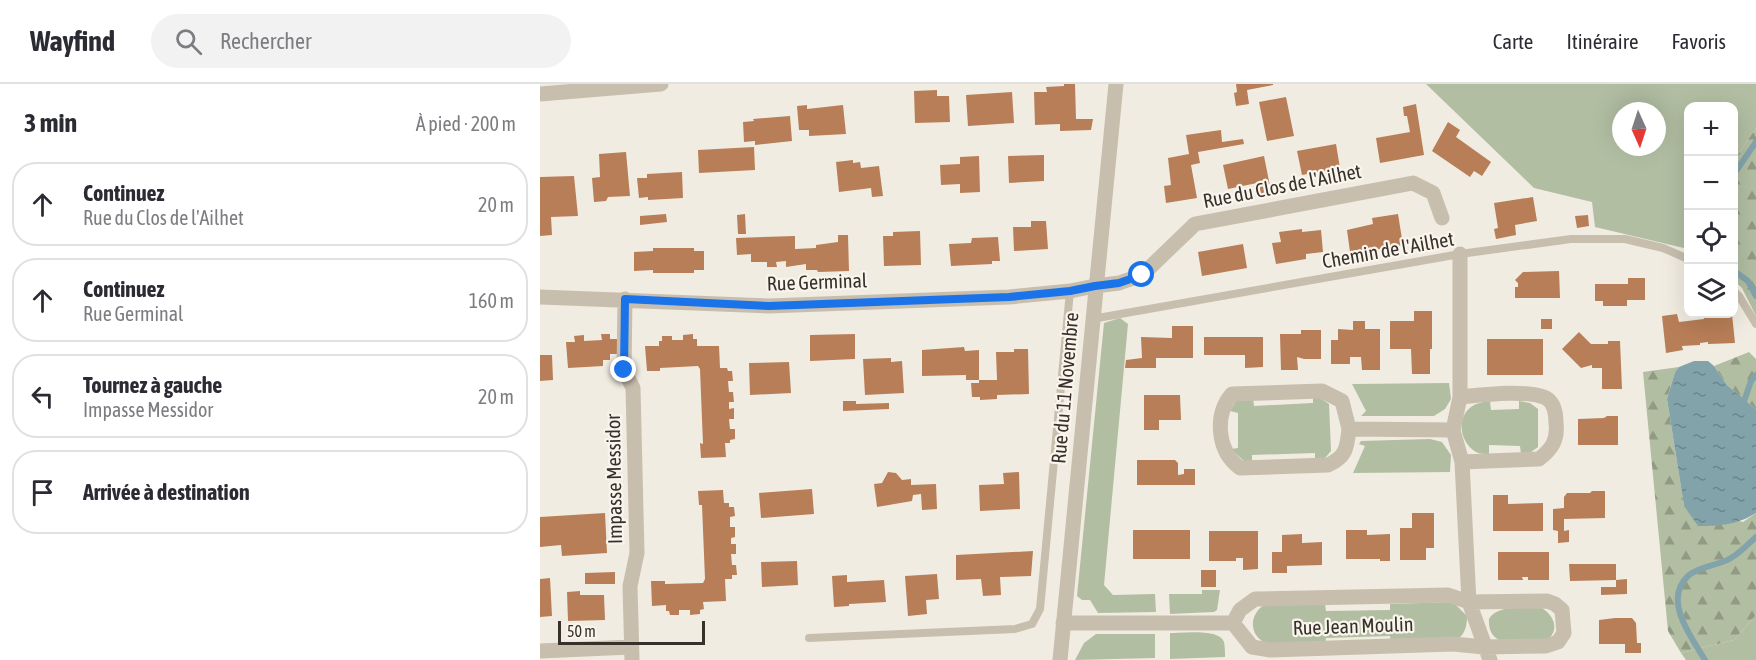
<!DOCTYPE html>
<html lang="fr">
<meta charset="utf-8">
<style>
body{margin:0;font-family:"Asap Condensed",sans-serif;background:#f2f2f3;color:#2b2b33}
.controls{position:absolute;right:18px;top:18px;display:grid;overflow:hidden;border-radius:12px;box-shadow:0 6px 24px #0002}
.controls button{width:54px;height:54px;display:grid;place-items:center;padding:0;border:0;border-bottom:2px solid #e1e1e2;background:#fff;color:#2b2b33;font:30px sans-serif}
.compass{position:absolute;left:1072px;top:18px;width:54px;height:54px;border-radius:50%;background:#fff;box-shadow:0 6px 24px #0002;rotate:177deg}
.scale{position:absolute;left:18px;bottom:15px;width:147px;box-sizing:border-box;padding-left:6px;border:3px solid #37312b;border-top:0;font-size:16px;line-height:21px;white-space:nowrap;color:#37312b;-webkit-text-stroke:4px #f9f5ed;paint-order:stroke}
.stop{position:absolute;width:18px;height:18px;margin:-14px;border:4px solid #1a73e8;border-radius:50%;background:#fff}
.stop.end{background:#1a73e8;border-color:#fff;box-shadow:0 2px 6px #0008}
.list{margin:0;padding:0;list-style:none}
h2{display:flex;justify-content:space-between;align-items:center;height:78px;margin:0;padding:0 24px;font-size:26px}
h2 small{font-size:20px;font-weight:400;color:#7c7c81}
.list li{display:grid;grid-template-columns:39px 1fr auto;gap:18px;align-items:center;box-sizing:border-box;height:84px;margin:0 12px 12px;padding:0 12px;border:2px solid #e1e1e2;border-radius:24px}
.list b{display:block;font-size:22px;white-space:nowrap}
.list p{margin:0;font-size:20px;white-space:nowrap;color:#7c7c81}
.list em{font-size:20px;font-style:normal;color:#7c7c81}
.icon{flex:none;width:33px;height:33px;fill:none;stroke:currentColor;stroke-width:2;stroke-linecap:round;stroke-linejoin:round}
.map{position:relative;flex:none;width:1216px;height:576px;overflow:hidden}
header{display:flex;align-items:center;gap:36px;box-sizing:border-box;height:84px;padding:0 30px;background:#fff;border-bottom:2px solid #e1e1e2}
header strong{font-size:28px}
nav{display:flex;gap:33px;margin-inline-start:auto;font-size:21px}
.search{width:420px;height:54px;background:#f2f2f3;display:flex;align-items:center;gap:15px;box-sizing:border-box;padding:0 21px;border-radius:33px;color:#7c7c81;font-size:22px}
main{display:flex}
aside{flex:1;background:#fff}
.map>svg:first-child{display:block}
.grass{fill:#b1bea2;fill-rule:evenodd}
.forest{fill:url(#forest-firs)}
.water{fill:url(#water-ripples)}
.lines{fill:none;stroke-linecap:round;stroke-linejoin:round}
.stream{stroke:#83a3ab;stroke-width:6}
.building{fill:#b87e57}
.service{stroke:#c8beae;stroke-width:8}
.minor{stroke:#c8beae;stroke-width:15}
.tertiary{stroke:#c8beae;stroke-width:15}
.route{stroke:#1a73e8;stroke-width:8}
.labels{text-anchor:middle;stroke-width:4.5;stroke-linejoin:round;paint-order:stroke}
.street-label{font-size:20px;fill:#37312b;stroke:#f9f5ed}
</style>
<header>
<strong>Wayfind</strong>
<div class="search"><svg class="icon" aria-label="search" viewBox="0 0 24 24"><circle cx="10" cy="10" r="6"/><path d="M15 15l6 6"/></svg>Rechercher</div>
<nav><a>Carte</a><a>Itinéraire</a><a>Favoris</a></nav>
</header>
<main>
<aside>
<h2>3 min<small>À pied · 200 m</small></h2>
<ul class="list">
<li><svg class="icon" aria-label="ahead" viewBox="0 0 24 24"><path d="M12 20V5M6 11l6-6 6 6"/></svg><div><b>Continuez</b><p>Rue du Clos de l'Ailhet</p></div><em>20 m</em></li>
<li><svg class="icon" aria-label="ahead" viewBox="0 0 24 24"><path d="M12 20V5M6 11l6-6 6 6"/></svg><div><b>Continuez</b><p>Rue Germinal</p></div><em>160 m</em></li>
<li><svg class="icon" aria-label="left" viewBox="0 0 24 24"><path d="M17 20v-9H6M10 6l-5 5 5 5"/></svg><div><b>Tournez à gauche</b><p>Impasse Messidor</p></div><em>20 m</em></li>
<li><svg class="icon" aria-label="arrive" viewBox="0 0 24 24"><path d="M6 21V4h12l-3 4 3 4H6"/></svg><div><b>Arrivée à destination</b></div></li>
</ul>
</aside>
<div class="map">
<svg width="1216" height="576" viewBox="0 0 1216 576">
<defs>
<pattern id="forest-firs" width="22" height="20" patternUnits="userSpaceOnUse" patternTransform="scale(1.5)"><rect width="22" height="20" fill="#b1bea2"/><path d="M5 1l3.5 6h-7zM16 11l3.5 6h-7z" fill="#919b84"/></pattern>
<pattern id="water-ripples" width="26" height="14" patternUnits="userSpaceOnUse" patternTransform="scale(1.5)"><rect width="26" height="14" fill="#83a3ab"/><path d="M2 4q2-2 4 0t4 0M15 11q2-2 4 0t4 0" fill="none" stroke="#6c858b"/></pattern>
</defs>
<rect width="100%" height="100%" fill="#f1ece1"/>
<!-- grass -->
<path class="grass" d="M886,0H1216V44L1194,76V22H1148V165L1055,143L1052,118L994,104ZM1081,27H1117V63H1081Z
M580,234L588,240L564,501L573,511L615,510L616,528L558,529L550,516H542L537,512L564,239Z
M909,299L911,315L905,325L894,332H821L826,327L812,300Z
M773,313L780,314L789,320L791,367L785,374L775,378V369L712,371V378H705L691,365L698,364V329L690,327L696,317L713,314L714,322L773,319Z
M950,317L951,326L979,325V317L990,319L998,325V363L991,368L981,370L980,362L949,361V370C945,370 940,370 936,368C920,359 916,334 931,323C936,319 944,318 950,317Z
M890,355L902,358L911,371L910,388L813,389L825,362L819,360L821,357Z
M662,506H680L677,526L674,528L630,530L629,510H662Z
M913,518L927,532C927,561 908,559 886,559C874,559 862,559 851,559L850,552L786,554L785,560H728C720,556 714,552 713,542C712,533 718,523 727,520C742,517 769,520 785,520L786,527L850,526V520Z
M1000,523C1013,530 1021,545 1007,556C986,557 947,568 949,535C958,520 984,524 1000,523Z
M1216,531V576H1146L1141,569L1194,556Z
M630,549C642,549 680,544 684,558C685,563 685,569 685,573L630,575Z
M556,550H615V574L535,576L544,559Z"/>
<!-- forest -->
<path class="forest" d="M1216,44V232L1202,204L1194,197V76Z
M1209,268L1216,275V325L1187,301L1174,282Z
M1139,283L1135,288L1127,315L1144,422L1203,438L1216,429V531L1194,556L1141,569L1128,547L1103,288Z"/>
<!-- water -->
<path class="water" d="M1154,277H1168L1174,282L1187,301L1216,325V429C1197,441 1180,442 1158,442L1144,422L1127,315L1135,288L1139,283Z"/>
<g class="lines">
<!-- stream -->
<path class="stream" d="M1194,90L1216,58
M1194,187L1208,197L1216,212
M1202,323L1211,297L1216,291
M1165,576C1152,554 1122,516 1148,492C1159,482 1178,482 1191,474C1200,469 1208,460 1216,453"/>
</g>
<!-- building -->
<path class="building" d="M524,0H535L536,35H553L551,46L520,47V40L495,41L494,8H507L506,3L524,2Z
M696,0H733V1L707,6L709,20L696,22L694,9L697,8Z
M397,6V12H409L410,38L375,39L374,7Z
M472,8L474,39L428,42L426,11Z
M746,13L754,52L727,57L719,18Z
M876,20L884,71L840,79L836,54L870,48L867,32H864L863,23Z
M267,21V25L303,21L306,50L269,52V46H259L257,22Z
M250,32L252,57L215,61V57L204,58L203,38L214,37L213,35Z
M908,38L920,46L916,53L951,78L942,92L934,87L930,93L892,67Z
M681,46L682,58L703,55L704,60L658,68L660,79L651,81L657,114L626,119L624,102L631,101L628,74L649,70L646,51Z
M796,60L800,84L762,91L757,67Z
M214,63L215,86L159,89L158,66Z
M86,68L90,112L68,113L66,117L54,118L52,94L60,93L59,70Z
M504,71V97L469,99L468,72Z
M439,72L440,108L420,109V100L401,101L400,81L420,80V73Z
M724,72L732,112L720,114L717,99L688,105L683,81Z
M313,76V79L320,78L321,84L339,82L343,112L332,113L331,104L299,108L296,78Z
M142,88L143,114L108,116V113L99,114L97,94H107V90Z
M34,92L38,132L11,133L12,151L0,152V93Z
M993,113L997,137L975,141L976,151L956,155L954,145L958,144L954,119Z
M126,130L127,138L100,141V132Z
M205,130L206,150H198L197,131Z
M858,130L863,161L822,168L821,166L810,168L807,146L833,140L832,134Z
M1048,131L1049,142L1037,144L1035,132Z
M491,137H506L508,165L474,167L473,143H491Z
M762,145V148L781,146L783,168L766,170V175L736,180L732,159L741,158L739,148Z
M380,147L381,181L344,182L343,152H353V148Z
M298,151H308L309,187L278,188L277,186H266V180L246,183V177L236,178L237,183H227V178H211V170L197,171L196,154L255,152V165L276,164V161L298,158Z
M458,153L460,177H452V180L411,182L409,160L431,159L432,154Z
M703,160L707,184L662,192L658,168Z
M113,164H154V167H164V186H154V189H113V186L94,187V168L113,167Z
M1019,187L1020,214H975V203H978V199L975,196L983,188Z
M1088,194H1105V216H1087V222H1063V217H1055V200H1088Z
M874,227H892V265H890V290H872L871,265H850V237H874Z
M1137,230L1139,238L1164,235V230H1192L1195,259L1168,260V258L1160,259V261L1142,262L1143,266L1126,269L1122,232Z
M1001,235H1012V245H1001Z
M813,237H825V245H840V286H822L821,273H810V280H791V256H798V245L813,246Z
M632,242H653V274H616V284H585L586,276L602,274L601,253L632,254Z
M761,246H781V275H764L757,273L758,286H741L740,250H761Z
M1039,248L1051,260H1068V257H1080L1082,305H1062V284H1052V281L1041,284L1022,265Z
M61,250H70V255H78L79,270H70V276H63V282L28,284L26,258H35L34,252L44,251V257L62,256Z
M153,250V255H157V262H179L180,284H187L188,287H192L193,297H188L189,308H193L194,318H189V325L194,324V335H189L190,345H195V355L190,356V359H185L186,373L161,374L160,359L163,360L160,285L158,282L120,284V287H107L105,262H119V257H122V252H132V256H143V251Z
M315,250V275L270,277V251Z
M664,253H723V283L705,284V271H664Z
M947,255H1003V291H947Z
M424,263L425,267L439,266V296H457L456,268H474V265H488L489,310L457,311V315L440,316V313H432L431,299H439V296H426V291L382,292V266Z
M0,271H12L13,296L0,297Z
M351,274V278L362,277L364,309L325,311L323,275Z
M249,278L251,309L210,311L209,279Z
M604,311H640L641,336H619V346H604Z
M303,317H316V320L349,319V325L303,327Z
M1067,332H1078V361H1038V335L1064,334Z
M597,376H635L638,379V391L644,390V385H655V401H597Z
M348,388L356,389L362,396L371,395V401L396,400L397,425L382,426L381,410L373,411L372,417L337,423L334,400L342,399Z
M479,388L480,425L440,427L439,401L464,400L463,389Z
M272,405L274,430L221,434L219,409Z
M183,406L184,419H189V423H194L195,432L190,433V443H195V453L191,454V460H196V470H191L192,481H196L197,491H192V495H185L186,517L163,518L164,525L160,526V530L150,531V526H139V531H130L129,527H126V521L112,522L111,497H125V500L163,499L165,495L162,421H159L158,407Z
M1052,407H1065V434L1024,435V447L1029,446V458L1018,459V447L1013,446V425L1024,424V413L1027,409H1050Z
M953,411H968V420L1003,419V447H953Z
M65,429L67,469L22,472L21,461L0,463V433Z
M872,429H894V464H886V476H860V444H872Z
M593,446H650V475H593Z
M806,446H827V451L850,450V477H840V475H806Z
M669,447H718V485L703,486V474H696V477H669Z
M762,450V459L782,458V481L747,482V489H732V468H742V451Z
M493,467L491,492L460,493L461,511L443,512L441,495L416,496V471Z
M958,468H1009V496H988V493H982L983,496H958Z
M257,477L258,501L222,503L221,478Z
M1029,480H1076V496L1030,497Z
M661,486H676V503H661Z
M75,488V500H45V489Z
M397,490L399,515L386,516L387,530L368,532L365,492Z
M307,491V498L344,496L346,518L309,520V522L294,523L292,492Z
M10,494L12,532L0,533V495Z
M1087,495V510L1061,511V503H1076V496Z
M40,507V511H64L65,536L28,537L27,508Z
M1075,534H1092L1096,539L1097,559H1101V569H1085V560H1059V536Z"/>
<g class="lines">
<!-- service -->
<path class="service" d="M1194,207L1199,212L1216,240
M552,235L920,170L1031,155H1085L1123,164L1148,175
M269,554L475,545L492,540L500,525L530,207"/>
<!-- minor -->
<path class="minor" d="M0,10L121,0
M920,170V313L913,346L922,378L929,518L950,576
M0,213L229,222L469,213L530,207L555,202L579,199L602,191L655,140L873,99L893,109L902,134
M85,215L84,286L93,304L97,469L90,502L92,576
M920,313C941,311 987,305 1006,314C1015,319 1016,330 1016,339C1018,356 1012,365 999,375L922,378
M809,345L802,317L782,307L692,310C674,331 677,367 700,384L788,381C806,373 807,364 809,345L913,346
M908,511L929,518L1007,517L1015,520L1022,526L1024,549L1018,558L1006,562L944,563L913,560L731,566L712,563L693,539L700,526L715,515Z
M523,539H693
M0,567L91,563"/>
<!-- tertiary -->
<path class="tertiary" d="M520,576L576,0"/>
</g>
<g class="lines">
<!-- route -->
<path class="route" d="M84,286L85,215L229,222L469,213L530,207L555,202L579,199L602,191"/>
</g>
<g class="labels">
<!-- street labels -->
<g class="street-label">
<text transform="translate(742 102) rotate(-11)" y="7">Rue du Clos de l'Ailhet</text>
<text transform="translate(848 166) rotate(-10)" y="7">Chemin de l'Ailhet</text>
<text transform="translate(277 198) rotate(-2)" y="7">Rue Germinal</text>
<text transform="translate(525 304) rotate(-85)" y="7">Rue du 11 Novembre</text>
<text transform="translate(74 395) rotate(-91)" y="7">Impasse Messidor</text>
<text transform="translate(813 542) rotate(-2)" y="7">Rue Jean Moulin</text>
</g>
</g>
</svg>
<div class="controls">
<button>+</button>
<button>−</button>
<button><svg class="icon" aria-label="locate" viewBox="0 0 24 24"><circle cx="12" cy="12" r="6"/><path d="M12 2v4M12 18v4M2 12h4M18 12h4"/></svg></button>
<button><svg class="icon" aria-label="layers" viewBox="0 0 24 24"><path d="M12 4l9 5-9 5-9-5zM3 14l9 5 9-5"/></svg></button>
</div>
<svg class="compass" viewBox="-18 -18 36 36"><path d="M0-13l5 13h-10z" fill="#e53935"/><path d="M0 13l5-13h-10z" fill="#7c7c81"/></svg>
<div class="scale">50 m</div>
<div class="stop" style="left:602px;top:191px"></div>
<div class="stop end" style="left:84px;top:286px"></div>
</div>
</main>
